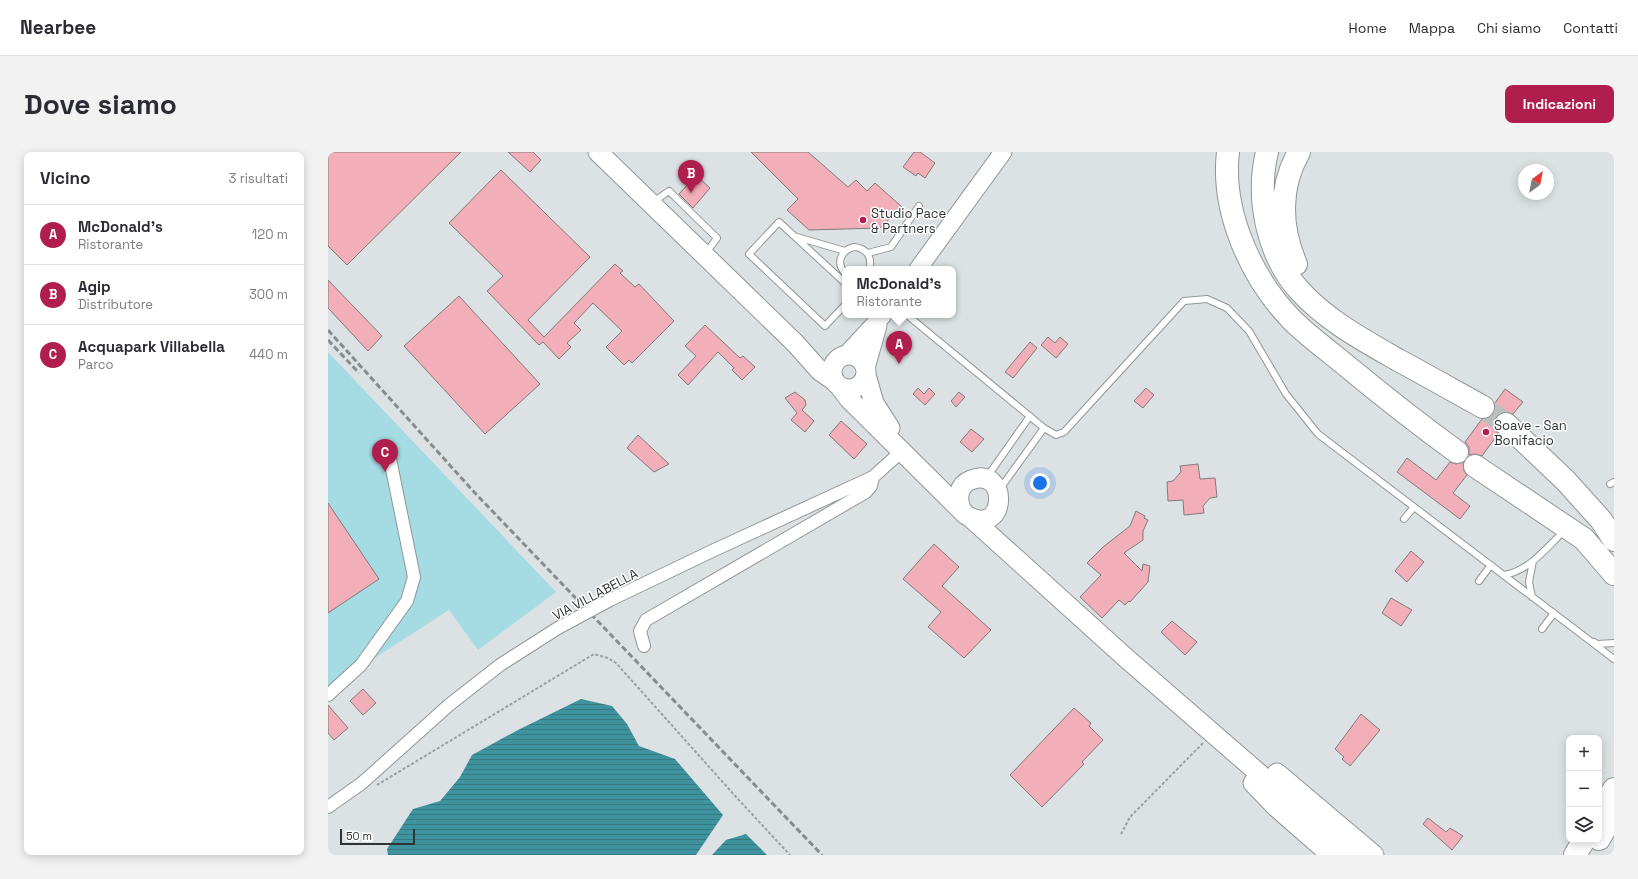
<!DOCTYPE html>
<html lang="it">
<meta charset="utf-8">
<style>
body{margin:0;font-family:"Space Grotesk",sans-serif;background:#f2f2f3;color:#2b2b33}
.controls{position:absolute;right:12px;bottom:12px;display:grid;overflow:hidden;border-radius:8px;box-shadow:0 2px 10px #0003}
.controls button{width:36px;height:36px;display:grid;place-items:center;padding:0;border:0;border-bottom:1px solid #e1e1e2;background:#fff;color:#2b2b33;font:20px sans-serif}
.compass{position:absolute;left:1190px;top:12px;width:36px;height:36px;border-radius:50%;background:#fff;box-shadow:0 2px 10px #0003;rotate:32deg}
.scale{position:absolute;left:12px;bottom:10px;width:75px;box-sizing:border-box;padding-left:4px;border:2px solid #303333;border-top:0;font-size:11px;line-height:14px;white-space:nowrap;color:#303333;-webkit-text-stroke:3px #fff;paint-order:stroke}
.you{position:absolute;left:712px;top:331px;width:14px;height:14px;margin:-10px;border:3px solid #fff;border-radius:50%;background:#1a73e8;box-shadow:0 0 0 6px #1a73e833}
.badge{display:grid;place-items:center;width:26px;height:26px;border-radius:50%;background:#af1e4d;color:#fff;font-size:13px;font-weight:700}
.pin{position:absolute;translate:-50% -33px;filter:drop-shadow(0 1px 2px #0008)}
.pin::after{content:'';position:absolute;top:21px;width:14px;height:12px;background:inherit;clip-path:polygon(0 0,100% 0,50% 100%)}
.popup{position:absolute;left:514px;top:114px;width:114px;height:52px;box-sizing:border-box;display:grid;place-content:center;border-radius:8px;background:#fff;filter:drop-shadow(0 1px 3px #0005);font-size:13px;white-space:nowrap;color:#7c7c81}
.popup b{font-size:15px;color:#2b2b33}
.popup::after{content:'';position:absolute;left:50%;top:100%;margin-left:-8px;border:8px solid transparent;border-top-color:#fff}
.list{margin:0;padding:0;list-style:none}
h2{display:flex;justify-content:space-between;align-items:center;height:52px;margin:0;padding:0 16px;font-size:17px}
h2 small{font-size:13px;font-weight:400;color:#7c7c81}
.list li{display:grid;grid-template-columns:26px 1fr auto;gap:12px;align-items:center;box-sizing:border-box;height:60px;padding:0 16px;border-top:1px solid #e1e1e2}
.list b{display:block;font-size:15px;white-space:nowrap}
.list p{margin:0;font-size:13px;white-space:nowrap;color:#7c7c81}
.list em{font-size:13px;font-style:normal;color:#7c7c81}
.icon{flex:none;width:22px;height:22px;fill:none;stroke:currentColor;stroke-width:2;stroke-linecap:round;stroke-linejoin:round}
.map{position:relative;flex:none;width:1286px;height:703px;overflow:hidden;border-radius:8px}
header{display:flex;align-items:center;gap:24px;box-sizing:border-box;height:56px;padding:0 20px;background:#fff;border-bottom:1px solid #e1e1e2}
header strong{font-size:19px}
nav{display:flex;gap:22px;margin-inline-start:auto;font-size:14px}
.intro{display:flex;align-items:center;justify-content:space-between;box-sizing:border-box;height:96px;padding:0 24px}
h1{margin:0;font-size:28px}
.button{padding:10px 18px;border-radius:8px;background:#af1e4d;color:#fff;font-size:14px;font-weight:700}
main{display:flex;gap:24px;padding:0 24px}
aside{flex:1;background:#fff;border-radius:8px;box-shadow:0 2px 10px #0003}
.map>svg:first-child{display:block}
.park{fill:#a5dbe3}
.water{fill:url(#water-rules)}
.building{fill:#f2aeb9;stroke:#807b7b}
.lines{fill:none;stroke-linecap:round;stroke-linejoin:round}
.highway-tunnel{stroke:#babfc0;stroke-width:22;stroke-dasharray:22 11;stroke-linecap:butt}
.lane-casing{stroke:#909696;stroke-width:8}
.street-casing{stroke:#909696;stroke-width:14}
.secondary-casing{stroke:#909696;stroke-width:19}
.primary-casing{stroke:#909696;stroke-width:21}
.highway-casing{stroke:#909696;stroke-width:24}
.path{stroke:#9a9f9f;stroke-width:2;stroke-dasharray:3 2;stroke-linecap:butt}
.lane{stroke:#fff;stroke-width:6}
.street{stroke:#fff;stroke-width:12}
.secondary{stroke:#fff;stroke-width:17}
.primary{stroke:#fff;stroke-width:19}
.highway{stroke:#fff;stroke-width:22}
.rail{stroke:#888c8d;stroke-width:3;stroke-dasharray:6 3;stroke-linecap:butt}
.street-bridge-casing{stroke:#909696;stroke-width:14;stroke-linecap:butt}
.street-bridge{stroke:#fff;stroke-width:12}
.poi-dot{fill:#af1e4d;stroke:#fff;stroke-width:1.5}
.labels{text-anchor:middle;stroke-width:3;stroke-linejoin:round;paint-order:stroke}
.poi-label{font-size:13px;fill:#303333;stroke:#fff;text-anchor:start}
.street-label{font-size:13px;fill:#303333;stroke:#fff}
</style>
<header>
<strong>Nearbee</strong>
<nav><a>Home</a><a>Mappa</a><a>Chi siamo</a><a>Contatti</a></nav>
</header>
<div class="intro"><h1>Dove siamo</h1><a class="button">Indicazioni</a></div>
<main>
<aside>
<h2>Vicino<small>3 risultati</small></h2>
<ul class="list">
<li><span class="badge">A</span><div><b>McDonald's</b><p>Ristorante</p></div><em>120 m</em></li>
<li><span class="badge">B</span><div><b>Agip</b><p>Distributore</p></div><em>300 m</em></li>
<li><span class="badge">C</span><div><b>Acquapark Villabella</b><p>Parco</p></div><em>440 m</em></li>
</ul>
</aside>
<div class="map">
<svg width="1286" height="703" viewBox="0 0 1286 703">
<defs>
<pattern id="water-rules" width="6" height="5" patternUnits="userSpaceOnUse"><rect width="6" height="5" fill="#3f939e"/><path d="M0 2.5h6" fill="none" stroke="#357981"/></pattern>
</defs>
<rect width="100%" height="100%" fill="#dce2e3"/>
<!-- park -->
<path class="park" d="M0,200L228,440L150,498L121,458L0,536Z"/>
<!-- water -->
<path class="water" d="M253,547L284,554L299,572L311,594L347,607L395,663L368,703H60L59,697L85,657L112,649L132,625L144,603L190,578Z
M418,682L439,703H384L398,688Z"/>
<!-- building -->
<path class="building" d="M0,0H133L19,113L0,94Z
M180,0H205L213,8L202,20Z
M423,0H480L520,35L528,28L539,39L547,31L574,55L552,76L481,78L459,58L470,47Z
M586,0H592L607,11L597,26L590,21L588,24L575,15Z
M173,18L262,105L200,168L216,185L287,112L295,119L292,121L307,135L311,132L346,169L304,211L301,208L296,213L278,195L294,179L265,151L246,171L253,178L239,191L243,195L231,207L215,190L211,193L159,139L175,124L121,71Z
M368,23L382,36L365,56L351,42Z
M0,128L54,184L40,199L0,156Z
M131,144L212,232L157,282L76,194Z
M377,173L412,206L415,204L427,215L414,228L404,218L406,216L390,200L360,233L350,223L368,204L357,194Z
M720,185L727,191L732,185L740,192L728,206L713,193Z
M702,190L709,196L685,226L677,220Z
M590,236L596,242L601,236L607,242L597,253L585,242Z
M818,236L826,243L815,256L806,249Z
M1177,237L1195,250L1185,262L1175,260L1169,264L1166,269V275L1170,282L1154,304L1147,302L1141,303V295L1137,290L1154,267L1161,266L1166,261L1167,251Z
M467,240L477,248L478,253L474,258L486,269L477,280L463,268L469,261L457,246Z
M631,240L637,245L628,255L623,249Z
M513,269L539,292L526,307L501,283Z
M643,277L656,287L644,300L632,290Z
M310,283L341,312L326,320L299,296Z
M1079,306L1108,328L1122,310L1128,312L1135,310L1136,319L1139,323L1125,341L1142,354L1132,367L1069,320Z
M870,312L872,327L887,326L889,345L882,346L875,354L876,361L856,363L855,348L840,349L839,330L845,329L853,320L852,314Z
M0,351L51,427L0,461Z
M808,359L817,364L816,366L820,368L815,379V388L796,401L814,419L815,412L822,414L820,430L802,450L801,449L797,453L791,448L774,466L752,445L773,423L759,411L775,395L802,374Z
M606,392L631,415L614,434L663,478L636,506L600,475L613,460L575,427Z
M1083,399L1096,410L1079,430L1067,419Z
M1063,446L1084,458L1073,474L1054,461Z
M844,469L869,490L857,503L833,480Z
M35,537L48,551L35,563L22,549Z
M0,553L20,576L6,588L0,581Z
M746,556L763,571L761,574L775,588L754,610L756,612L714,655L682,623Z
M1033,562L1052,578L1022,614L1014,607L1016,605L1007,597Z
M1100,666L1118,680L1122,676L1135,684L1124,698L1095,672Z"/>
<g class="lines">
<!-- highway-tunnel -->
<path class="highway-tunnel" d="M1160,259L1178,272"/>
<defs>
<path id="lane" d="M325,50L341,39L389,86L378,101
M469,85L517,99
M540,101L563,95L591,54
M517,121C507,110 514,98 526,95C538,96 545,105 541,117
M517,131L451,70L421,102L497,174L517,153
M579,163L716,276L728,283L736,280L856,149L879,147L899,156L921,179L958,242L990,282L1286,507
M659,325L702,264
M1282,332L1286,330
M671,338L716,276
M1076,367L1086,355
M1176,423C1199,419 1214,401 1230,385
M1151,429L1163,413
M1204,445L1201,430L1205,409
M1214,477L1226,461
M1266,490L1269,492L1286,491"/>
<path id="street" d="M282,448L382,400L545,325L574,299
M316,494L312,479L318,468L538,340L543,334L545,325
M0,543L33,513L79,449L86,425L62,307
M0,655L34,631L121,553L172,513L230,476"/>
<path id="secondary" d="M590,117L675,0
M518,203L555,163
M538,216L550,174"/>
<path id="primary" d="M270,0L467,191L492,219L505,228
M504 220a17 17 0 1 1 34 0a17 17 0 1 1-34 0Z
M538,223L546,251L562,276
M512,235L521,247L638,363C679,388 682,313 643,328C630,333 628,347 634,359
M643,366L798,506L1025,703
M949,621L1046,703
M925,631L948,655L1003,703"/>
<path id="highway" d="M900,0C893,59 923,126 964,168C981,185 1001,199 1020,215C1055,244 1092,273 1129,300
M939,0C928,46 939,102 971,138C998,168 1035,188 1070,208C1098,223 1126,239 1155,255
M968,112C952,75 951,35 971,0
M1178,272L1238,329L1273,368L1286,388
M1147,314L1256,387L1286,422
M1271,663L1286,637
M1271,687L1286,661
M1247,703L1256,688"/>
</defs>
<!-- lane casing -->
<use href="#lane" class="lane-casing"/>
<!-- street casing -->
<use href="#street" class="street-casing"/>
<!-- secondary casing -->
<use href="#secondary" class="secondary-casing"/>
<!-- primary casing -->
<use href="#primary" class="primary-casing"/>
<!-- highway casing -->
<use href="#highway" class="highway-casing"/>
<!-- path -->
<path class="path" d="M49,633L266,502L280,506L288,511L409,646L462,703
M793,682L802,665L876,590"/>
<!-- lane -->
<use href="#lane" class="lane"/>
<!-- street -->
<use href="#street" class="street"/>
<!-- secondary -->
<use href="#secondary" class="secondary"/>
<!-- primary -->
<use href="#primary" class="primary"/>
<!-- highway -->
<use href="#highway" class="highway"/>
<!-- rail -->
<path class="rail" d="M0,178L146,340L494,703
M0,188L31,221"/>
<defs>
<path id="street-bridge" d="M230,476L282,448"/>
</defs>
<!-- street-bridge casing -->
<use href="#street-bridge" class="street-bridge-casing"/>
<!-- street-bridge -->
<use href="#street-bridge" class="street-bridge"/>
</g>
<!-- markers -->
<g class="poi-dot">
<circle cx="535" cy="68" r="4"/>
<circle cx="1158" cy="280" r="4"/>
</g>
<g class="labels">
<!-- poi labels -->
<g class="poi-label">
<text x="543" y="66">Studio Pace<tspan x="543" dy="15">&amp; Partners</tspan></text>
<text x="1166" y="278">Soave - San<tspan x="1166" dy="15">Bonifacio</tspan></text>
</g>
<!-- street labels -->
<g class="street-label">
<text transform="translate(267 442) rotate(-28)" y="5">VIA VILLABELLA</text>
</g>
</g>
</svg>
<div class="controls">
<button>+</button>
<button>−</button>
<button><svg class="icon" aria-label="layers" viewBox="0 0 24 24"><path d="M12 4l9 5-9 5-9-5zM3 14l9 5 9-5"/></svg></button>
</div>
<svg class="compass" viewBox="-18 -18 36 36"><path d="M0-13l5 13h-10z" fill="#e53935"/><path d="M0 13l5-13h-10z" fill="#7c7c81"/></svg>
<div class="scale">50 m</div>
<div class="you"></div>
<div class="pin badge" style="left:571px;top:212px">A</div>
<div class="popup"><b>McDonald's</b>Ristorante</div>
<div class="pin badge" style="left:363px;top:41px">B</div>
<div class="pin badge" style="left:57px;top:320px">C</div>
</div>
</main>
